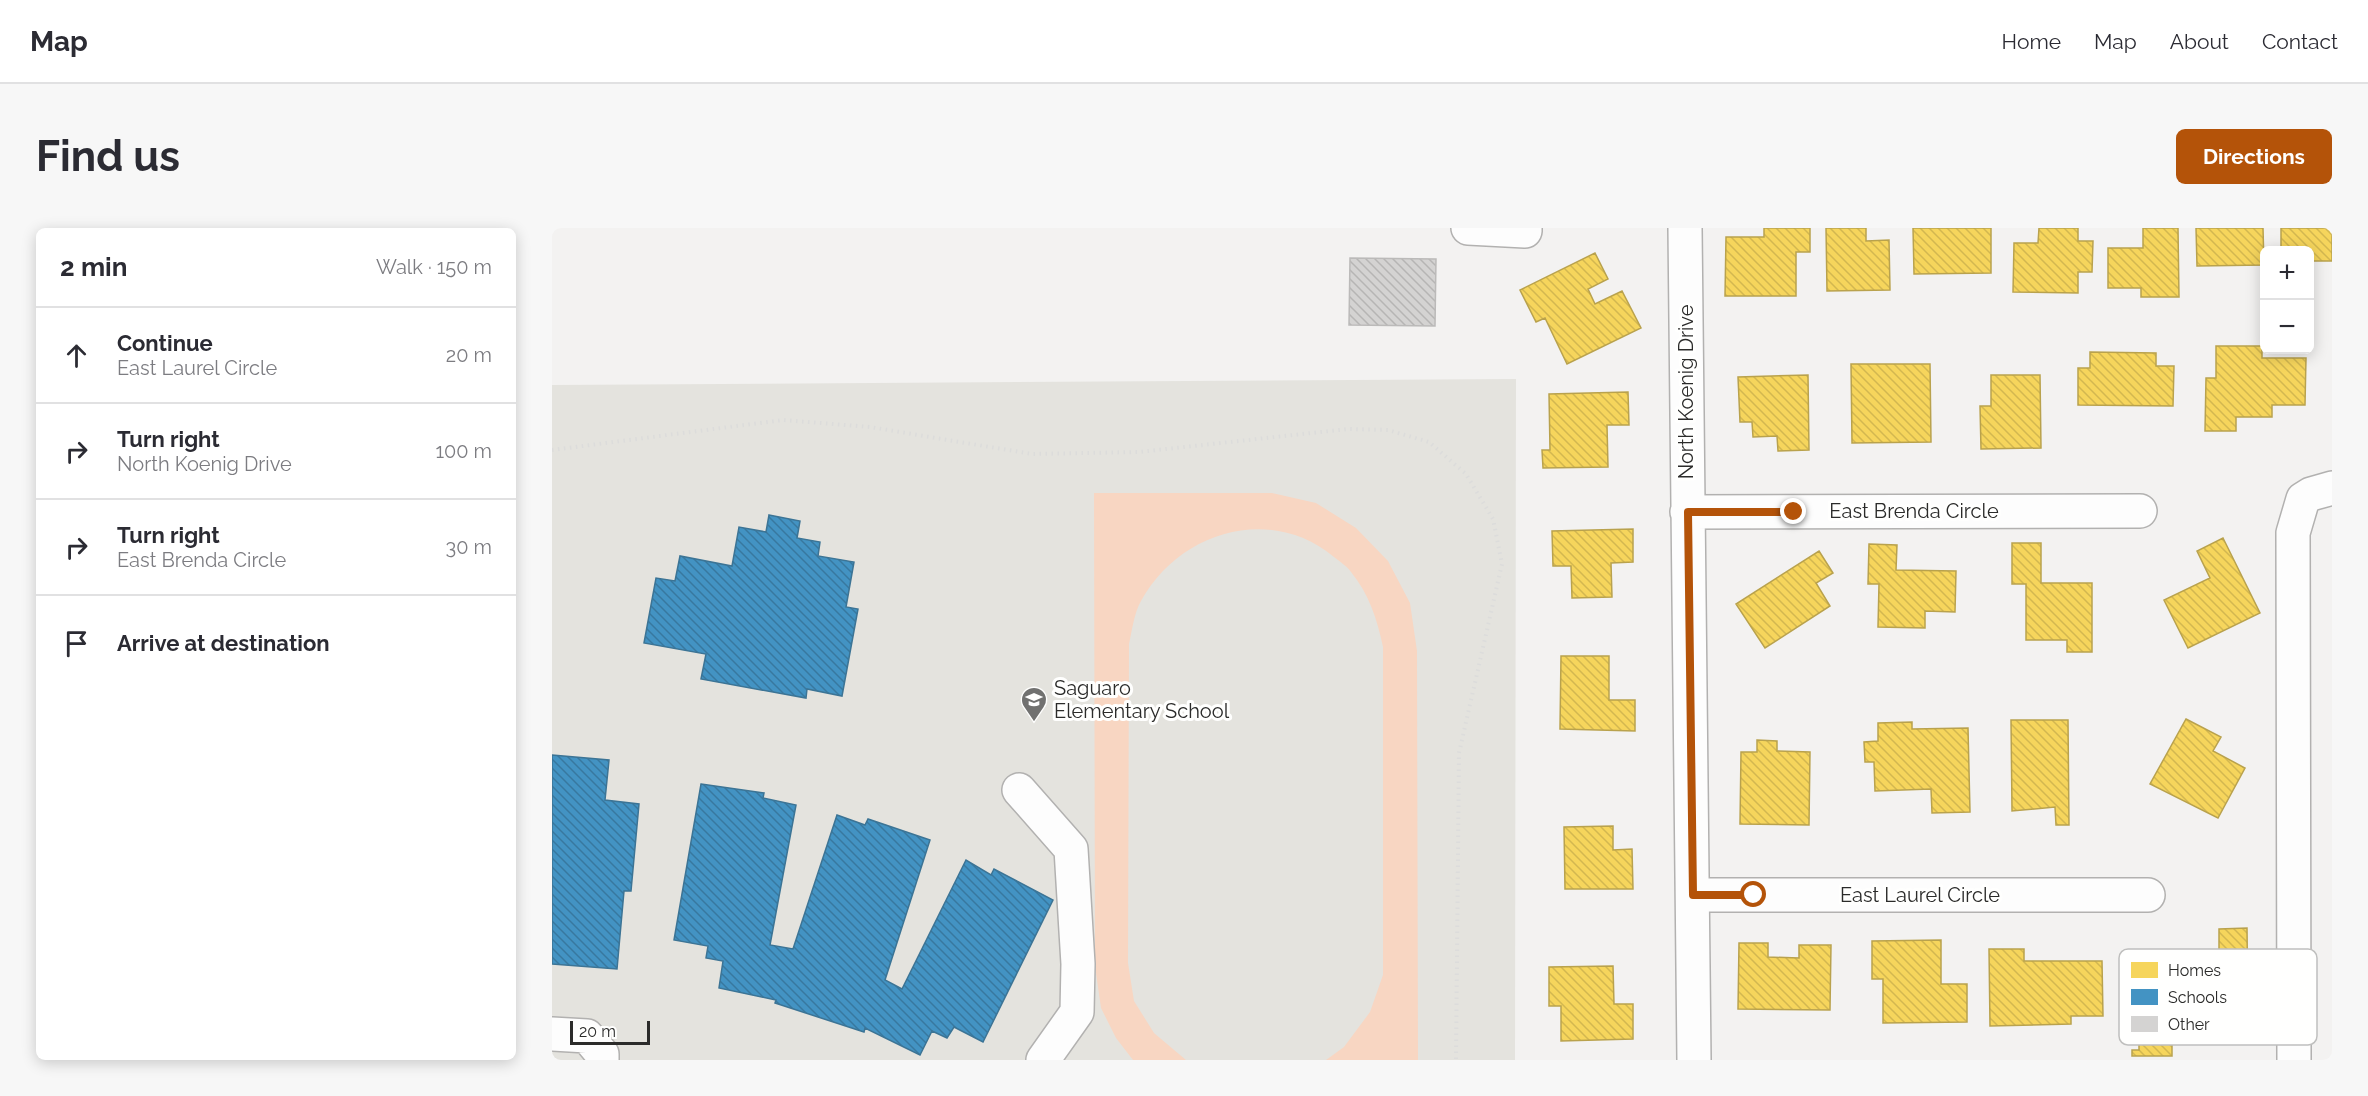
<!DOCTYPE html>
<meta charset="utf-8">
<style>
body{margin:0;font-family:Raleway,sans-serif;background:#f7f7f7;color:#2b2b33}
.controls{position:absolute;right:18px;top:18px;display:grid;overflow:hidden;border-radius:9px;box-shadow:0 3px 15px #0003}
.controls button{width:54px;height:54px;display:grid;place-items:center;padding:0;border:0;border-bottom:2px solid #e1e1e2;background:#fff;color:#2b2b33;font:30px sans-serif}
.scale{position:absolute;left:18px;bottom:15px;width:80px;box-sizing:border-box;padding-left:6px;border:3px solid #2b2b2a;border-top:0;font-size:16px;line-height:21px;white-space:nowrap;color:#2b2b2a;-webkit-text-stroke:4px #fffffe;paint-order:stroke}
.stop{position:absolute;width:18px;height:18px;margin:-14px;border:4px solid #b45309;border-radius:50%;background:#fff}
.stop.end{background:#b45309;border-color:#fff;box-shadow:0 2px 6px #0008}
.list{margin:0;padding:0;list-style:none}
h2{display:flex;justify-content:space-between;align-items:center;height:78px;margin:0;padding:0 24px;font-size:26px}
h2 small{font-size:20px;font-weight:400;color:#7c7c81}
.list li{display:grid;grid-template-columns:39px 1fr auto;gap:18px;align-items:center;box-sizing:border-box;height:96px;padding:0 24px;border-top:2px solid #e1e1e2}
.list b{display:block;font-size:22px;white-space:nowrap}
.list p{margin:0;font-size:20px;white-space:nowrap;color:#7c7c81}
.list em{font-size:20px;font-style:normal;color:#7c7c81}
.icon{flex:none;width:33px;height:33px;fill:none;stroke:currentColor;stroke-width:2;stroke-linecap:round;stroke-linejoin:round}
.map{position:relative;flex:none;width:1780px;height:832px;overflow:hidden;border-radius:9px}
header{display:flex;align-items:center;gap:36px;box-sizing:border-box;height:84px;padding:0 30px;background:#fff;border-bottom:2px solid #e1e1e2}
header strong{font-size:28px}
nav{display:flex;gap:33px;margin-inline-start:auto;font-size:21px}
.intro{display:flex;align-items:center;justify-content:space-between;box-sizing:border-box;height:144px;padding:0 36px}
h1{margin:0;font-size:42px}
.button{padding:15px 27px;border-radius:9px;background:#b45309;color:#fff;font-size:21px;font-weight:700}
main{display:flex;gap:36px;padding:0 36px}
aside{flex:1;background:#fff;border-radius:9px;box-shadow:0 3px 15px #0003}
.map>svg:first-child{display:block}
.built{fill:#e4e3de}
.pitch{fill:#f8d6c2}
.homes{fill:url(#homes-back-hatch);stroke:#b9a24d;stroke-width:1.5}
.schools{fill:url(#schools-back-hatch);stroke:#3c7495;stroke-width:1.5}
.building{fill:url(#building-back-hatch);stroke:#bbbab9;stroke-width:1.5}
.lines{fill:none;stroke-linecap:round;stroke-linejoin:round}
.minor-casing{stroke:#b2b1b0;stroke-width:36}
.path{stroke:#dcdcdb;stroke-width:4;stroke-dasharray:1.5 4.5;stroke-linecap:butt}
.minor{stroke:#fdfdfd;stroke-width:33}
.route{stroke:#b45309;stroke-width:8}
.labels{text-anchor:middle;stroke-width:6;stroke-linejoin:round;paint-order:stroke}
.street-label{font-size:20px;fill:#2b2b2a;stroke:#fffffe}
.poi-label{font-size:20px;fill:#2b2b2a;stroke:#fffffe;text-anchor:start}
.key{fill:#fffffe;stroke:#bfbfbe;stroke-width:1.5}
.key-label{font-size:16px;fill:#2b2b2a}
</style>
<header>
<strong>Map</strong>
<nav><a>Home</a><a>Map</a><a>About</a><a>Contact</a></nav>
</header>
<div class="intro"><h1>Find us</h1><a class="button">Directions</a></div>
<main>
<aside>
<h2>2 min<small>Walk · 150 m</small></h2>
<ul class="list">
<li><svg class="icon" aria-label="ahead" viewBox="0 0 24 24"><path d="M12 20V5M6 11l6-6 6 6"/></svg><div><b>Continue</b><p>East Laurel Circle</p></div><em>20 m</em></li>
<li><svg class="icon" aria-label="right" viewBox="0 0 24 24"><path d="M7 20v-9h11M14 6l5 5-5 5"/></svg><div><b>Turn right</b><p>North Koenig Drive</p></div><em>100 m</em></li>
<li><svg class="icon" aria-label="right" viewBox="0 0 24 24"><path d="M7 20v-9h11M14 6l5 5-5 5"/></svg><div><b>Turn right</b><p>East Brenda Circle</p></div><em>30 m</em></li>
<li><svg class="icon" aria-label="arrive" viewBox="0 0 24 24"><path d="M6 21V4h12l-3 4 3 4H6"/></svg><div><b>Arrive at destination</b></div></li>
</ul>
</aside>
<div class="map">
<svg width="1780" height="832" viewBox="0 0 1780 832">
<defs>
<pattern id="homes-back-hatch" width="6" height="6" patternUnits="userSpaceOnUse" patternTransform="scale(1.5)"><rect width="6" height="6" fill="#f6d55c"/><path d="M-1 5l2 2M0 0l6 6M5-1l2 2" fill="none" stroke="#d3b750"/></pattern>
<pattern id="schools-back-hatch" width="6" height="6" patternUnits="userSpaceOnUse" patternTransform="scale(1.5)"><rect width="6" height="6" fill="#4393c3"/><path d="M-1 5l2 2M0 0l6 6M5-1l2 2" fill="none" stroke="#38789f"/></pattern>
<pattern id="building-back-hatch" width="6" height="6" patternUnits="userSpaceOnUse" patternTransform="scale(1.5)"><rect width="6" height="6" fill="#d4d3d2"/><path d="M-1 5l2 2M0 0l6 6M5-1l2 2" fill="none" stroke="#b6b5b4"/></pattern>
</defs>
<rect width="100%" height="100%" fill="#f3f2f1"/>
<!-- built -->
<path class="built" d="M964,151L963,832H0V157Z"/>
<!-- pitch -->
<path class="pitch" d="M542,265H720L764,275L804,300L836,333L858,375L865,423L866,832H774L792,819L818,784L831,747V419C825,391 817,366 799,344C795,338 788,334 782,329C719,276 627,303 589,373C582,385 580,403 577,416L576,735L582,773L602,805L634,832H581L564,810L549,780L543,738Z"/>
<!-- homes -->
<path class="homes" d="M1212,0H1258V24H1244V68H1173L1174,9H1212Z
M1274,0H1314V13L1337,12L1338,62L1275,63Z
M1361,0H1439V45L1362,46Z
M1487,0H1526V13H1541L1540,44H1526V65L1461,64L1462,15H1486Z
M1591,0H1626L1627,69H1589V60H1556V20H1591Z
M1644,0H1711L1712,37L1645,38Z
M1729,0H1780V33H1758V22H1729Z
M1043,25L1056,51L1036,61L1043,76L1070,63L1089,100L1015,136L993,90L984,94L968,62Z
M1664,118H1710V130H1754L1753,177H1720V189H1684V203H1653L1654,150H1664Z
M1538,124L1604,125V138H1622L1621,178L1526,177V140H1538Z
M1299,136H1378L1379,214L1300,215Z
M1256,147L1257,222L1226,223L1225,208L1201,209L1200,194H1188L1186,149Z
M1439,147H1488L1489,220L1429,221L1428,178H1439Z
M1076,164L1077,197H1055L1056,239L991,240L990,222H998L997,166Z
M1081,301V334L1059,335L1060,369L1020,370L1019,338H1001L1000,303Z
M1671,310L1708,385L1636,420L1612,372L1658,350L1645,323Z
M1460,315H1489V355H1540V424H1515V412H1474V356H1460Z
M1317,316L1345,317L1344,342L1404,343L1403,384L1373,383V400L1326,399L1327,356H1316Z
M1267,323L1281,345L1264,355L1278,378L1213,420L1184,376Z
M1009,428H1057V472H1083V503L1008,501Z
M1634,491L1669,509L1661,523L1693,540L1666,590L1598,556Z
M1459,492H1516L1517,597H1504L1503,579L1460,583Z
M1360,494V501L1416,500L1418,584L1380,585L1379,561L1323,563L1322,534H1313L1312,514L1326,513V495Z
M1205,512L1225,513V523L1258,524L1257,597L1188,596L1189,524H1205Z
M1061,598V622L1080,621L1081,661H1013L1012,599Z
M1695,700L1696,786H1680L1681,803H1620V828H1580V822H1587V811H1580V768H1609V745H1667V701Z
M1389,712V756H1415V794L1331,795V751H1320V713Z
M1187,715H1216V729L1247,730V717H1279L1278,782L1186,781Z
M1437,721H1472V733H1550L1551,788H1519V796L1438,798Z
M1061,738L1062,776H1081V811L1009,813V778H997V739Z"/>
<!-- schools -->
<path class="schools" d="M217,287L248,293L245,310L268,314L266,328L302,334L294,379L306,381L290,468L255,461L254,470L149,451L154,426L92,415L104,350L123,353L128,328L180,338L187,299L214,304Z
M0,527L57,532L53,572L87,576L79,663H72L65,741L0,736Z
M149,556L212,565L211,570L244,577L218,717L241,721L285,587L313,597L316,591L378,612L333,752L350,761L414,632L439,647L442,641L501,672L431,814L402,799L395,810L380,803L368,827L313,800L312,804L223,775L224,772L167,760L171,733L154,730L156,718L122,712Z"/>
<!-- building -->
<path class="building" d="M798,30L884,31L883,98L797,97Z"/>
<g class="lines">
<defs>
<path id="minor" d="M916,0L973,3V0
M1133,0L1142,832
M1135,284L1588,283
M467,562L519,621L526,736L525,784L491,832
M1141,667H1596
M0,806L35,808L50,826V832
M1742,832L1741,305L1751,271L1759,266L1780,260"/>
</defs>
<!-- minor casing -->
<use href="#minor" class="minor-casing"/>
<!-- path -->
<path class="path" d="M0,222L231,192L318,199L480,226L587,224L796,201L836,202L877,214L914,246L941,291L950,336L907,525L904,832"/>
<!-- minor -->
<use href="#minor" class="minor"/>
</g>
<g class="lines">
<!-- route -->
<path class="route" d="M1202,667H1141L1136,284H1242"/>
</g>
<!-- icons -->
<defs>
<symbol id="school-pin" viewBox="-11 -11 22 30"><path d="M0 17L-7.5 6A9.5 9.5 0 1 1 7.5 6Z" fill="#717170" stroke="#fffffe"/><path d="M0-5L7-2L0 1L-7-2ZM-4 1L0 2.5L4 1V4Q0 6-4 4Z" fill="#fff"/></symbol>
</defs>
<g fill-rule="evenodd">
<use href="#school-pin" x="467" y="457" width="30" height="40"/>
</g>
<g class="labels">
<!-- street labels -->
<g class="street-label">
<text transform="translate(1134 164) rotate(-90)" y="7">North Koenig Drive</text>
<text x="1362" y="290">East Brenda Circle</text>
<text x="1368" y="674">East Laurel Circle</text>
</g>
<!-- poi labels -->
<g class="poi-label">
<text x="502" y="467">Saguaro<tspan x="502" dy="23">Elementary School</tspan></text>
</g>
</g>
<!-- legend -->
<rect x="1567" y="721" width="198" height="96" rx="9" class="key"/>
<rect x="1579" y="734" width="27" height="16" fill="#f6d55c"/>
<rect x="1579" y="761" width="27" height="16" fill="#4393c3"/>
<rect x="1579" y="788" width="27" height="16" fill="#d4d3d2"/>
<g class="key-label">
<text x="1616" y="748">Homes</text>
<text x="1616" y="775">Schools</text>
<text x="1616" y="802">Other</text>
</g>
</svg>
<div class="controls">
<button>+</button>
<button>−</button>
</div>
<div class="scale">20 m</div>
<div class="stop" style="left:1202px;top:667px"></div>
<div class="stop end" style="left:1242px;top:284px"></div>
</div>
</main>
